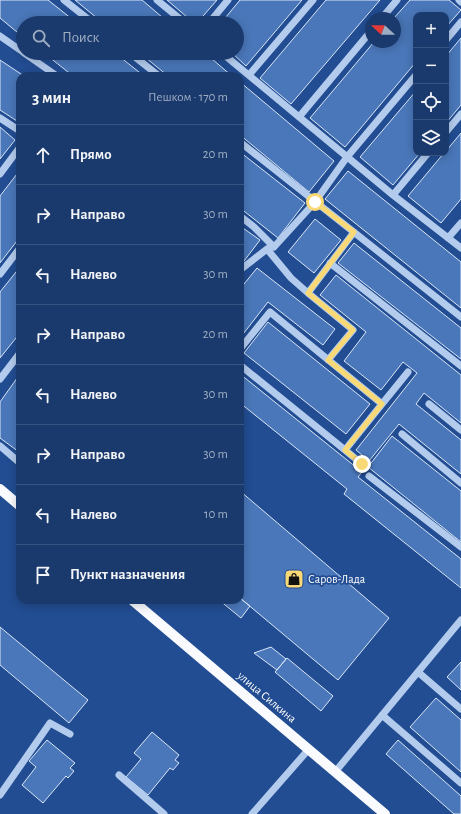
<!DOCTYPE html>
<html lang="ru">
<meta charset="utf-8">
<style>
body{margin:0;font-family:"Alegreya Sans",sans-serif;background:#234173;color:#f1f3f6}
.controls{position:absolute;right:12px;top:12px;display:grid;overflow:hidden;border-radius:8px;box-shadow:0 2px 10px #0003}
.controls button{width:36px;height:36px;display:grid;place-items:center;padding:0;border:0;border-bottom:1px solid #385481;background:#1a3a6e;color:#f1f3f6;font:20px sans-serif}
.compass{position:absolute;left:365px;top:12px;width:36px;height:36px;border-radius:50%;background:#1a3a6e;box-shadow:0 2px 10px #0003;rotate:291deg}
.stop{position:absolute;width:12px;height:12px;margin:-9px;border:3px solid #f9d975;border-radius:50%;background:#fff}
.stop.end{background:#f9d975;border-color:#fff;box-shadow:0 1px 4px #0008}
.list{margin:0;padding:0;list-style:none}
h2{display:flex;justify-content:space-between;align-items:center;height:52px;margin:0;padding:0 16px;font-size:17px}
h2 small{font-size:13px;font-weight:400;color:#9fadc2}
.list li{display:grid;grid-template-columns:26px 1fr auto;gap:12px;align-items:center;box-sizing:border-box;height:60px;padding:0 16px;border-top:1px solid #385481}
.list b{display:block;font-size:15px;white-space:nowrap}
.list em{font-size:13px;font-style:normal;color:#9fadc2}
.icon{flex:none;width:22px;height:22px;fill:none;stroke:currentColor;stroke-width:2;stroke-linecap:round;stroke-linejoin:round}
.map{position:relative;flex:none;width:461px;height:814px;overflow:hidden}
.search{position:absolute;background:#1a3a6e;box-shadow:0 2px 10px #0003;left:16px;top:16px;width:228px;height:44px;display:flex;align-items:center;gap:10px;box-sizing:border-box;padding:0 14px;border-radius:22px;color:#9fadc2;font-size:15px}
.panel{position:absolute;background:#1a3a6e;box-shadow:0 2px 10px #0003;left:16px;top:72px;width:228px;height:532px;border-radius:12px}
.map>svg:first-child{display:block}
.building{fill:#4a77b9;stroke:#d9e6f9}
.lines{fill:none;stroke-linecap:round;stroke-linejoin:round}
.minor{stroke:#b3cbed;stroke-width:7}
.major{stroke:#f9fbff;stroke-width:10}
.route{stroke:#f9d975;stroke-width:5}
.labels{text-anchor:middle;stroke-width:3.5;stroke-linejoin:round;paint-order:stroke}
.poi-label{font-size:12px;fill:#fff;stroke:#224d92;text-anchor:start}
.street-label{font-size:12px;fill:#fff;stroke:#224d92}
</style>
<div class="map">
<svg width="461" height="814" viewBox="0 0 461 814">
<rect width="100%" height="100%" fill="#224d92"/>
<!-- building -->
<path class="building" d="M0,0H48L77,23H23V37L0,18Z
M75,0H142L169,23H103Z
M167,0H217L197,23H194Z
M240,0H302L246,66L232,53H237V23H221Z
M326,0H380L291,104L260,78Z
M410,0H449L461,10L446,27V15H416V62L345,147L310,118L374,42H395L394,18Z
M461,38V105L446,123V56Z
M44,53H115L144,76H73Z
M140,53H205L232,76H168Z
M0,60L24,76H20V123L0,110Z
M240,82L334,161L309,192L240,135Z
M416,91V153H420L393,185L360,157Z
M0,127L15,140L0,159Z
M461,133V199L441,223L408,196L444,153H446V151Z
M240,152L305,203L278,238L240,208Z
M20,170V237L0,263V196Z
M348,171L461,262V308L325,199Z
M315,219L341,240L314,273L288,252Z
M240,226L260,240L241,265L240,264Z
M354,243L461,328V359L338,263Z
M20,267V333L0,358V292Z
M257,268L335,329L323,345L268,302L240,338V289Z
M336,275L461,375V423L424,393L416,404L461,440V474L399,424L369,461L356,450L417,373L403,362L381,390L344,361L366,332L320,295Z
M268,322L370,404L346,434L244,353Z
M20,374V450L19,452L0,438V402Z
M240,374L362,472L358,477L461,559V588L344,494L347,489L240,403Z
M392,436L461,491V542L368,467Z
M240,491L389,618L338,680L240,598Z
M240,598L250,606L241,618L219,600H240Z
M0,627L88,700L69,723L0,665Z
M271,647L286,659L277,670L254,653Z
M287,658L333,696L321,711L275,672Z
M461,662V690L447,677Z
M436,698L461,720V772L410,727Z
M152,732L179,755L175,760L179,763L173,770L170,768L148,795L126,777L141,759L134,753Z
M47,740L75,763L70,768L74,771L68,778L66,776L43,803L22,785L36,767L29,761Z
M398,740L461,796V814H454L386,754Z"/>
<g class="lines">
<!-- minor -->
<path class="minor" d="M64,0L93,23
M157,0L185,23
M459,0L461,2
M382,18L397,0
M209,23L228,0
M0,36L23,52
M446,40L461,22
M24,53L57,76
M130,53L159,76
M222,53L393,195L461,248
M249,75L313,0
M299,117L371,31
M0,118L20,131
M446,132L461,114
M240,142L461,317
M0,174L20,147
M393,195L428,153
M240,216L254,227L274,247
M448,238L461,223
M267,249L291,278L308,293L354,232
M330,263L461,366
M240,270L267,249L274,247L315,202L347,157L416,75
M0,274L20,248
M308,293L353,330L328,360
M240,349L270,312L382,404L345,450L240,365
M0,379L20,353
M382,404L408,372
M429,404L461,430
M402,434L461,483
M0,446L20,463
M345,450L362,464
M369,476L461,547
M418,672L461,709
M382,715L461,783
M335,772L461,620
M119,775L164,814
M0,795L50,723L70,734
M252,814L309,749"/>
<!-- major -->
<path class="major" d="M0,489L20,506
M132,600L385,814"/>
</g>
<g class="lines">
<!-- route -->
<path class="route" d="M315,202L354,232L308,293L353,330L328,360L382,404L345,450L362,464"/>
</g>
<!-- icons -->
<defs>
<symbol id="shop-square" viewBox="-11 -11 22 22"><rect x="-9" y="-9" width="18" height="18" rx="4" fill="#f9d975" stroke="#224d92"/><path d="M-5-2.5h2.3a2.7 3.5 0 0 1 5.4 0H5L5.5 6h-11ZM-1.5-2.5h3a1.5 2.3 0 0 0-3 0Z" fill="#111"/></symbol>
</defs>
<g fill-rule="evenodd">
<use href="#shop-square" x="283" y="568" width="22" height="22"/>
</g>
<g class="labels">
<!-- poi labels -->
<g class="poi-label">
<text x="308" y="583">Саров-Лада</text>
</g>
<!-- street labels -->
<g class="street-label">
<text transform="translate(267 697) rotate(40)" y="4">улица Силкина</text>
</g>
</g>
</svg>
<div class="controls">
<button>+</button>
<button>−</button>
<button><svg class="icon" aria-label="locate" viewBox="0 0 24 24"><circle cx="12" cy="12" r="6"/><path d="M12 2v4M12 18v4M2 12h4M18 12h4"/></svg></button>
<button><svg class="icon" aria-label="layers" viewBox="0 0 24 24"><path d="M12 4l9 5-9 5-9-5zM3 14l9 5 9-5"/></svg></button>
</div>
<svg class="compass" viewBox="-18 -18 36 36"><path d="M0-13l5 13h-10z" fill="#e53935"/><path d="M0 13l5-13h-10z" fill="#9fadc2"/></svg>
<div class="stop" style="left:315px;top:202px"></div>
<div class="stop end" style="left:362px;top:464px"></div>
<div class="search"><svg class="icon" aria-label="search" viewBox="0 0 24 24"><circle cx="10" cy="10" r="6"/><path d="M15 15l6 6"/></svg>Поиск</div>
<section class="panel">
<h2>3 мин<small>Пешком · 170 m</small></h2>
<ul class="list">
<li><svg class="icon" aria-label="ahead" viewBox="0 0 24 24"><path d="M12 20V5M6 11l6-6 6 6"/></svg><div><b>Прямо</b></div><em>20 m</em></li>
<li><svg class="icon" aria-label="right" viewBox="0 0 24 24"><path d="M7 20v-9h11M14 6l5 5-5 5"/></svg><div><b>Направо</b></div><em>30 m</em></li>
<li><svg class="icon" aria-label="left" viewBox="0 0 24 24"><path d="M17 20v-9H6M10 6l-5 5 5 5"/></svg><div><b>Налево</b></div><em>30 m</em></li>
<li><svg class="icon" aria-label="right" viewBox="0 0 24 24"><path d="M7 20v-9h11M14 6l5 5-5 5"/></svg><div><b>Направо</b></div><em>20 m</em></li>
<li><svg class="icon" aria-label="left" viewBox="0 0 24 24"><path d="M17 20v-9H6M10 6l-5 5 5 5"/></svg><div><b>Налево</b></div><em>30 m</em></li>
<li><svg class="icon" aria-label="right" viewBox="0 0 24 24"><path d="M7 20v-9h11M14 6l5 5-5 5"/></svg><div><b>Направо</b></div><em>30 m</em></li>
<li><svg class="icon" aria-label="left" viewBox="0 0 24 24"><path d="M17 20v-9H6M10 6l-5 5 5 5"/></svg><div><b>Налево</b></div><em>10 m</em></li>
<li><svg class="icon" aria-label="arrive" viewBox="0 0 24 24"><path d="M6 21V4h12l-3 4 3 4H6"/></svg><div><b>Пункт назначения</b></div></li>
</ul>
</section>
</div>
